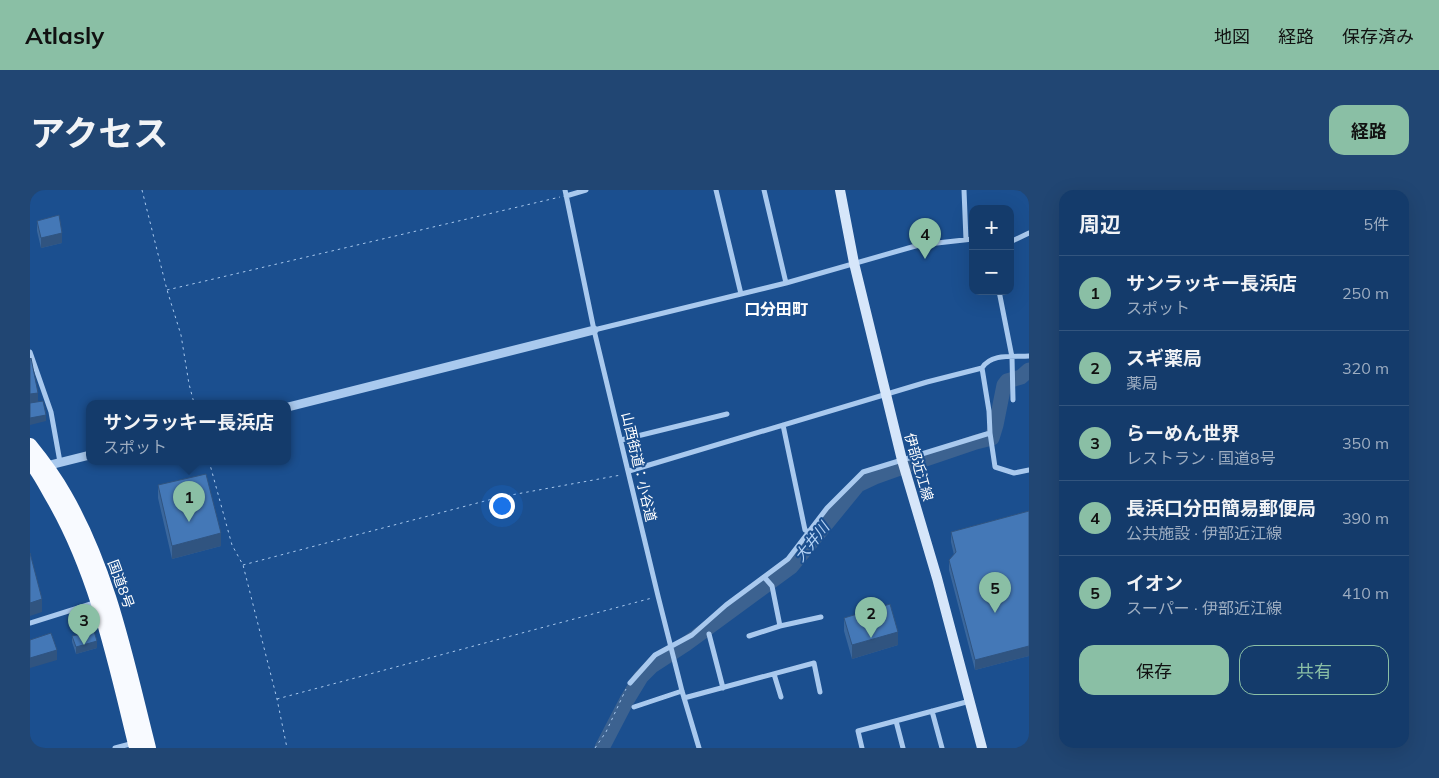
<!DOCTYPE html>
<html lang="ja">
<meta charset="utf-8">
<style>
body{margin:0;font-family:Mulish,"Noto Sans JP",sans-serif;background:#214673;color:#f1f3f6}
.controls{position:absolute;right:15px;top:15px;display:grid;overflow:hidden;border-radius:10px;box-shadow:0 5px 20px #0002}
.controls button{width:45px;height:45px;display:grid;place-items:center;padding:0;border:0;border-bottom:1px solid #33557e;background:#143b6b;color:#f1f3f6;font:25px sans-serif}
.you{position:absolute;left:471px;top:315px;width:18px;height:18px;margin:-12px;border:4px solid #fff;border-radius:50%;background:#1a73e8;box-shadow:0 0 0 8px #1a73e833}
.badge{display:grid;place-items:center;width:32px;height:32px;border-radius:50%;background:#8abfa5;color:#111;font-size:16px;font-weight:700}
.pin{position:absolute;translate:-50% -41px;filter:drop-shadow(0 1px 2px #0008)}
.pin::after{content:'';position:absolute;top:26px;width:18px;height:15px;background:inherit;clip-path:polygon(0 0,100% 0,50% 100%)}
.popup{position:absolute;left:56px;top:210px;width:205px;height:65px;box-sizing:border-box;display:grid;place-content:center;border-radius:10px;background:#143b6b;filter:drop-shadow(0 1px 4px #0005);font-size:16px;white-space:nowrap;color:#9dadc1}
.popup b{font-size:19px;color:#f1f3f6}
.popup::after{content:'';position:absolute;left:50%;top:100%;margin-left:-10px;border:10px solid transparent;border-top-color:#143b6b}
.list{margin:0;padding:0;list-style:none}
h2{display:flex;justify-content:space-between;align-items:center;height:65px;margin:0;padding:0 20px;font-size:21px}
h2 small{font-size:16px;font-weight:400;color:#9dadc1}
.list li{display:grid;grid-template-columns:32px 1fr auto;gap:15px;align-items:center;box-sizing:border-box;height:75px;padding:0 20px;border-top:1px solid #33557e}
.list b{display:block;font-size:19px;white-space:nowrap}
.list p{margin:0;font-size:16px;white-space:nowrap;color:#9dadc1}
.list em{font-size:16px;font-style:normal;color:#9dadc1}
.actions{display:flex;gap:10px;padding:15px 20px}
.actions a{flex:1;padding:11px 0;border:1px solid #8abfa5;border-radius:15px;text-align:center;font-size:18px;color:#8abfa5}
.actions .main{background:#8abfa5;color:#111}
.map{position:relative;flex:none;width:999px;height:558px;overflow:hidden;border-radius:15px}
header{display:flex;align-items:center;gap:30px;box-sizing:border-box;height:70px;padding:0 25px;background:#8abfa5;color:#111}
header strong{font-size:24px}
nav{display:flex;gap:28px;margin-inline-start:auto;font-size:18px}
.intro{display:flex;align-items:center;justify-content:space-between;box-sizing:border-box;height:120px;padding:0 30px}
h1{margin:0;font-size:35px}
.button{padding:12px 22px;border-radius:15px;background:#8abfa5;color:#111;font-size:18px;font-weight:700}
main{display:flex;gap:30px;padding:0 30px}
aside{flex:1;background:#143b6b;border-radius:15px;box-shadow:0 5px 20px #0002}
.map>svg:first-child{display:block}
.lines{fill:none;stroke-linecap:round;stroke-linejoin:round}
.river{stroke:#3c6290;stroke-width:15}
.path{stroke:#a9c9ee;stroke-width:1;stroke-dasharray:2.5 4;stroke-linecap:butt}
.minor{stroke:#a9c9ee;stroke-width:5}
.tertiary{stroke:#a9c9ee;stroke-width:9}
.secondary{stroke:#d6e6fa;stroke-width:10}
.trunk{stroke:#f8faff;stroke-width:14}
.wall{fill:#3a679d}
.shaded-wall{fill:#305480}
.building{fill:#4478b7;stroke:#305480}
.labels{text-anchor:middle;stroke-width:4;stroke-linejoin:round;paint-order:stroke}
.street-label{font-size:14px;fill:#fff;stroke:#1b4f8f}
.water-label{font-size:15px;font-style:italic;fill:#b5d3f5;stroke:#1b4f8f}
.quarter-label{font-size:16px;font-weight:bold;fill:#fff;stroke:#1b4f8f}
</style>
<header>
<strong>Atlasly</strong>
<nav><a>地図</a><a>経路</a><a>保存済み</a></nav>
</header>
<div class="intro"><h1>アクセス</h1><a class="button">経路</a></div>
<main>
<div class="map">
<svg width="999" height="558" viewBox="0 0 999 558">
<rect width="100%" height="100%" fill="#1b4f8f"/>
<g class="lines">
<!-- river -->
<path class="river" d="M572,558L597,510L611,487L622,476L656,454L761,377L828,295L845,287L887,272L946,252L962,248L966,235L974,195L977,191L991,187L999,180"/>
<!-- path -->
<path class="path" d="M112,0L137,100L151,145L159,194L164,213
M137,100L530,7
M179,271L202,355L213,375L247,509L257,558
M213,375L470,307L591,285
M247,509L622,408
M565,558L576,542L596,499"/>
<!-- minor -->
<path class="minor" d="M535,0L564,140L628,406L652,501L669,558
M686,0L711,104
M734,0L756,93
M934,0L936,50
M536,6L556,0
M980,52L999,43
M969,101L982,167L983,210
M564,140L756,93L889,55L943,49
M0,162L21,222L30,272
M753,235L775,340L779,342
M960,243L959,221L952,178C961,163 983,167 999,166
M591,250L697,224
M599,281L897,192L952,178
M735,388L742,396L750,436L791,427
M0,433L67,412
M679,444L693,498
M719,446L750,436
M744,484L751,507
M600,493L625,465L662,445L696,415L758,369L797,318L833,282L960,243L965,277L984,283L999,280
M654,508L784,473L790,502
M604,517L652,501
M902,521L912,558
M866,531L873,558
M85,558L104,553
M832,558L828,541L940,511"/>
<!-- tertiary -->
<path class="tertiary" d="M258,217L564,140
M12,277L60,265"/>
<!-- secondary -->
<path class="secondary" d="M810,0L824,73L872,270L907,388L952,558"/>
<!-- trunk -->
<path class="trunk" d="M0,255C13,271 25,287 35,305C80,383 97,472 119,558
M0,272C9,282 15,295 22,307C67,384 85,473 106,558"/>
</g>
<!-- wall -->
<path class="wall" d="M7,31L32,53L11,58L7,41Z
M128,295L191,356L142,369L128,308Z
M999,321V466L945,480L919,380V370L924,365L921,352V342Z
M814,428L868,455L822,469L814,441Z
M42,446L67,458L46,464L42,452Z"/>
<!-- shaded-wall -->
<path class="shaded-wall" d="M32,43V53L11,58V48Z
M8,203V213L0,214V204Z
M16,225V231L0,235V228Z
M191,343V356L142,369V356Z
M12,409V422L0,426V413Z
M868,442V455L822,469V455Z
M67,451V458L46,464V457Z
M999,456V466L945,480V470Z
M27,460V470L0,478V468Z"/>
<!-- building -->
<path class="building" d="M29,25L32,43L11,48L7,31Z
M1,168L8,203L0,204V169Z
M13,211L16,225L0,228V213Z
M176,284L191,343L142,356L128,295Z
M999,321V456L945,470L919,370L926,362L921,342Z
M0,363L12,409L0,413Z
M860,414L868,442L822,455L814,428Z
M64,441L67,451L46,457L42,446Z
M21,443L27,460L0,468V450Z"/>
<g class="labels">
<!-- street labels -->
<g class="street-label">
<text transform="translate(609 277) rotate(77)" y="5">山西街道：小谷道</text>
<text transform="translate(889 277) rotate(74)" y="5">伊部近江線</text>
<text transform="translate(91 394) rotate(70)" y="5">国道8号</text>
</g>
<!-- water labels -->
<g class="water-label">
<text transform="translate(782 352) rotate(-51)" y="5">大井川</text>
</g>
<!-- quarter labels -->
<g class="quarter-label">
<text x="746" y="125">口分田町</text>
</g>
</g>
</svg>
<div class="controls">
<button>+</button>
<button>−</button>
</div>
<div class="you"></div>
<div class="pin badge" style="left:159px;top:332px">1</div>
<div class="popup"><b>サンラッキー長浜店</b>スポット</div>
<div class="pin badge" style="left:841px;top:448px">2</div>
<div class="pin badge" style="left:54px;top:455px">3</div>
<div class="pin badge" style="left:895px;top:69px">4</div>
<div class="pin badge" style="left:965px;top:423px">5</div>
</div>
<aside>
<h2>周辺<small>5件</small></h2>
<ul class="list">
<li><span class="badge">1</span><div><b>サンラッキー長浜店</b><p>スポット</p></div><em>250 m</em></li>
<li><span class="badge">2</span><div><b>スギ薬局</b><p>薬局</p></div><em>320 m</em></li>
<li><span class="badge">3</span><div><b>らーめん世界</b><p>レストラン · 国道8号</p></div><em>350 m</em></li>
<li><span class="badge">4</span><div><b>長浜口分田簡易郵便局</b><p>公共施設 · 伊部近江線</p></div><em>390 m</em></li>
<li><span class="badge">5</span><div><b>イオン</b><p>スーパー · 伊部近江線</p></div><em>410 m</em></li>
</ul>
<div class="actions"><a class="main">保存</a><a>共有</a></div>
</aside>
</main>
